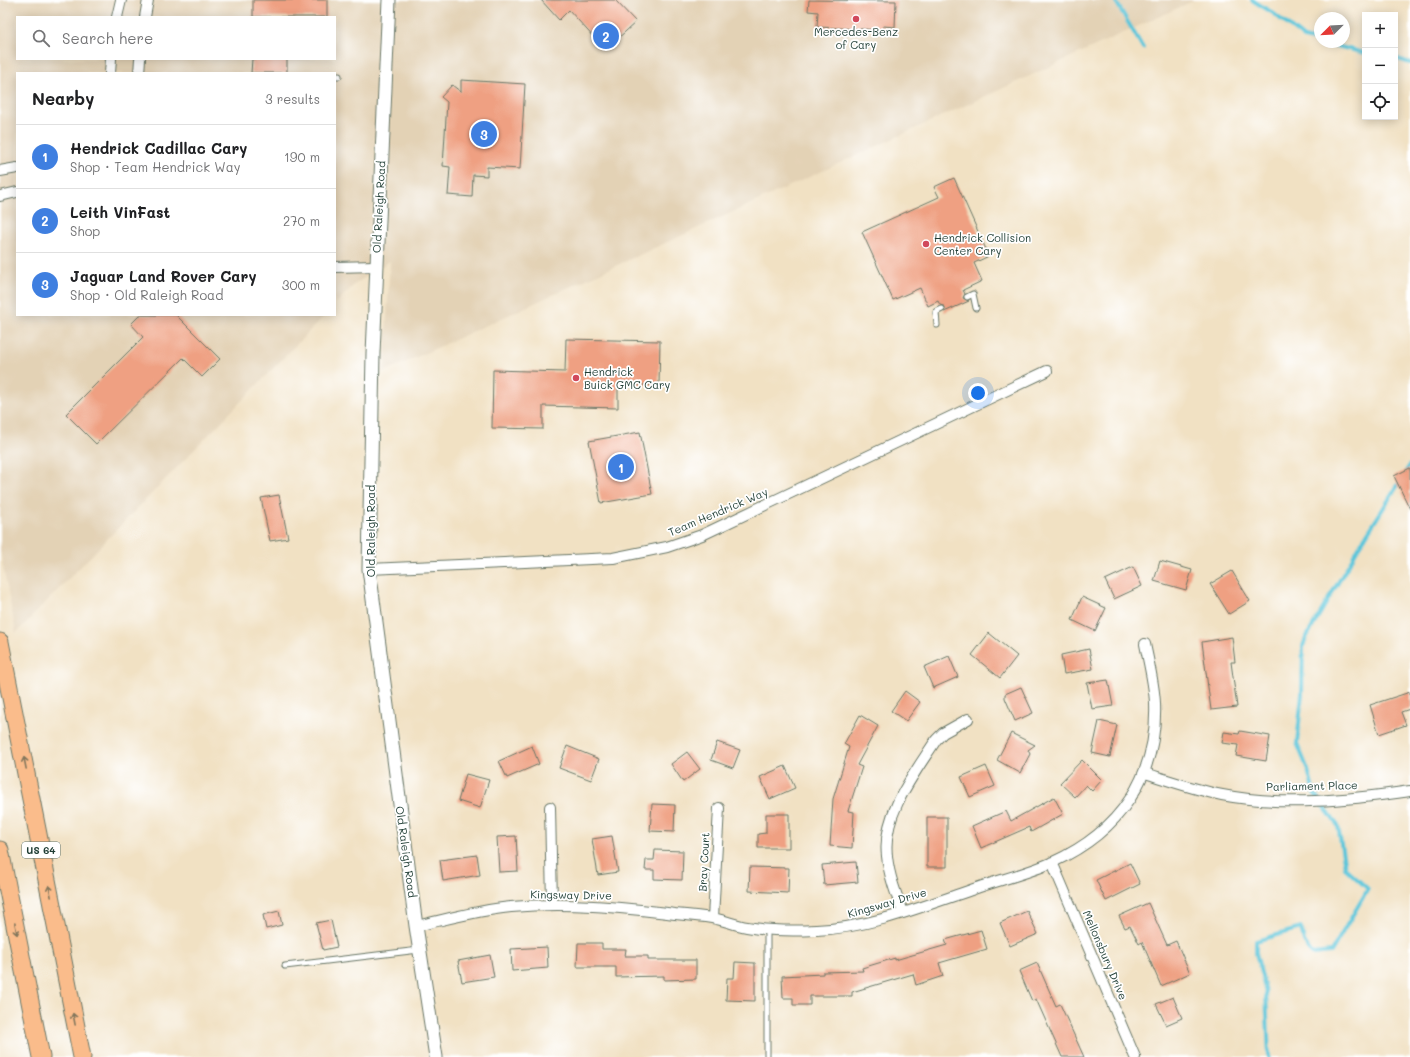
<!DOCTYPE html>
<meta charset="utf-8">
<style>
body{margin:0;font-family:Mali,sans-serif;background:#f6f6f6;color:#202124}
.controls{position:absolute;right:12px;top:12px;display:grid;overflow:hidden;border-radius:0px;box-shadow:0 2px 10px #0003}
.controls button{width:36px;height:36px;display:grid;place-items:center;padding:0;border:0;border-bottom:1px solid #e0e0e0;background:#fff;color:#202124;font:20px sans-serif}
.compass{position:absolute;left:1314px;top:12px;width:36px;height:36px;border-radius:50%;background:#fff;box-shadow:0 2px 10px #0003;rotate:246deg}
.you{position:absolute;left:978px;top:393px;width:14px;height:14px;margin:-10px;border:3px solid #fff;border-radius:50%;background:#1a73e8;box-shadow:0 0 0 6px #1a73e833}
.badge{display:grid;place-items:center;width:26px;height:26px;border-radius:50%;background:#2563eb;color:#fff;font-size:13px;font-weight:700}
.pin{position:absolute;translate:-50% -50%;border:2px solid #fff;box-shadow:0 1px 4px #0006}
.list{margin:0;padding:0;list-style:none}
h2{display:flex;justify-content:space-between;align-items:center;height:52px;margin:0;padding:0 16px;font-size:17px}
h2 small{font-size:13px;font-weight:400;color:#757577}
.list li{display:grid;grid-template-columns:26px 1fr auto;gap:12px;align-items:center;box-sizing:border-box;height:64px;padding:0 16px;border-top:1px solid #e0e0e0}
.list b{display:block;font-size:15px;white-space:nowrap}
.list p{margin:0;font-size:13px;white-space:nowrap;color:#757577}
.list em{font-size:13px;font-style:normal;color:#757577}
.icon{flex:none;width:22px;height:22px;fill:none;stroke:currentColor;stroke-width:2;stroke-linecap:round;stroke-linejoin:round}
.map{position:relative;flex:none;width:1410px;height:1057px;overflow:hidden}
.search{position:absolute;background:#fff;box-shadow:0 2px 10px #0003;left:16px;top:16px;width:320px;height:44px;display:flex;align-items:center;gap:10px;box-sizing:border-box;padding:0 14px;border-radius:0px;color:#757577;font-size:15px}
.panel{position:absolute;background:#fff;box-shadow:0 2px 10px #0003;left:16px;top:72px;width:320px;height:244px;border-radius:0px}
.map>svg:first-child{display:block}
.built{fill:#e3d2b5;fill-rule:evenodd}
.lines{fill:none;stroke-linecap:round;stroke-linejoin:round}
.stream{stroke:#5dc6da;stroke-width:4}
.building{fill:#efa082}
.service-casing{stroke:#687666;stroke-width:7}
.minor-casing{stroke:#687666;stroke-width:12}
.tertiary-casing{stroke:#687666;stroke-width:15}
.trunk-casing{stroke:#687666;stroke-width:19}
.service{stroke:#fff;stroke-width:5}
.minor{stroke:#fff;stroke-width:10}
.tertiary{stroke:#fff;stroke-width:13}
.trunk{stroke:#fabc8b;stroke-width:17}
.oneway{stroke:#82765b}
.poi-dot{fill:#d1495b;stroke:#fff;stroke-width:1.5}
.labels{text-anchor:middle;stroke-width:3.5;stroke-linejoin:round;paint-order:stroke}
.shield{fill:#fff;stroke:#627771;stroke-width:1}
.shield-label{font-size:10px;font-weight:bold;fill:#1f3d34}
.poi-label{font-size:11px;fill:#1f3d34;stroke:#fff;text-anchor:start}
.street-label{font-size:11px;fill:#1f3d34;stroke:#fff}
</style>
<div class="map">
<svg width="1410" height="1057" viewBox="0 0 1410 1057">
<rect width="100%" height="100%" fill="#fff"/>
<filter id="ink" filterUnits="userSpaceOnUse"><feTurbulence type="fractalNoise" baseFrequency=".025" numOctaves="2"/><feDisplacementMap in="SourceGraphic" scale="8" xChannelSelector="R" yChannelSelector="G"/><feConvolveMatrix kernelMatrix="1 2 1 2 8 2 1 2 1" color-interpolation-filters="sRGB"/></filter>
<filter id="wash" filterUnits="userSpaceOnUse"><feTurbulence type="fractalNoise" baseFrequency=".012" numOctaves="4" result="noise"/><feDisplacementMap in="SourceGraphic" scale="16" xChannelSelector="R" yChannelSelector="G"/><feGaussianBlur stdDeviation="0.9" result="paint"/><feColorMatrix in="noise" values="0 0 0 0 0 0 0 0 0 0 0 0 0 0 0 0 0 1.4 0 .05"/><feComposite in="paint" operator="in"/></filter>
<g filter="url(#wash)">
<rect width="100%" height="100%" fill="#f1e1c3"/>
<!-- built -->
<path class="built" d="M0,0H1195L384,372L390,261L355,284L335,304V73H17V315H325L16,633L0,551ZM17,17H335V59H17Z"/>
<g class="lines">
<!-- stream -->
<path class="stream" d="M1115,0L1143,48
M1252,0L1273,13L1304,38L1365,53
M1395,58L1410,63
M1404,474L1410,465
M1269,1057L1266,993L1256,953V941L1301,928L1304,942L1312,954L1331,952L1368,889L1345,868L1338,826L1314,793L1308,770L1297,743L1302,694L1303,646L1306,638L1357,550L1401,480"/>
</g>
<g id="blocks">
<!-- building -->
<path class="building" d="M253,0H327V17H253Z
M541,0H615L636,22L605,50L569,10L559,20Z
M809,0L896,1L895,27L883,26V30L817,27L818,12L808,11Z
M252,59H287V73H251Z
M461,80L525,84L520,169L487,167V176L473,175L472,197L448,195L450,167L443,166L447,102L441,97L452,85L461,92Z
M954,178L989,256L974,263L982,281L963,290L965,294L963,298L969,301L944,312L945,307L940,305L938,301L928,306L920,288L893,300L862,232L939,197L934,187Z
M140,315H176L220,359L202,377L183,358L96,444L66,414L143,337L131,324Z
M566,339L660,341L659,385H618V408L543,406V429L492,428L493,370L565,372Z
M640,432L652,494L601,503L589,441Z
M1410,468V509L1394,476Z
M279,495L288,538L270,541L261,498Z
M1160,561L1192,570L1186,590L1154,581Z
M1133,567L1142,586L1114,599L1105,580Z
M1232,571L1250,601L1229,614L1210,584Z
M1082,597L1106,608L1095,631L1072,620Z
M989,633L1017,656L1000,678L972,655Z
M1232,637L1235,662H1231L1237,707L1211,710L1202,642Z
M1089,649L1093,669L1064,674L1061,655Z
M949,656L958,677L933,688L924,667Z
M1108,680L1113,706L1092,709L1087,683Z
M1021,687L1033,713L1015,721L1005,698V694Z
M905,691L920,702L906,721L891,711Z
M1410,692V709L1401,712L1406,725L1379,734L1370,705Z
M860,715L878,726L857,765L862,767L848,811L854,812L852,848L830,846L833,799L849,747L844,744Z
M1099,721L1117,725L1110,757L1092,753Z
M1240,731L1270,736L1266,761L1236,756L1238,745L1222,743L1224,732L1239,734Z
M1011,733L1035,745L1028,750L1030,754L1020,773L997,760Z
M717,742L740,750L733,768L711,760Z
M532,746L539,764L507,778L499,761Z
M567,746L599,759L591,780L559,768Z
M687,752L700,769L683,782L671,764Z
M1082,760L1102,780L1092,791L1086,785L1075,797L1060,783Z
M785,766L795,788L770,799L760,777Z
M986,766L995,786L970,797L961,777Z
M466,774L489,780L480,808L458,801Z
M1054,797L1063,814L1031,832L1029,827L981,848L972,826L1006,811L1011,821Z
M652,804L675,805L674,832L650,831Z
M766,814H789V848H758V834L766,833Z
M927,817H947V867H927Z
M516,836L518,871L499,872L497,837Z
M612,836L618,872L598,875L592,839Z
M655,850L683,851L682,880L654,879V870H645L646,860H654Z
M477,855L480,875L443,881L440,860Z
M856,862L858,882L824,885L822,865Z
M1130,863L1140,884L1106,901L1096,880Z
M750,867L789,868L788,893L749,891Z
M1148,903L1167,945L1176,941L1190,973L1161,986L1142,942L1139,944L1130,926L1125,928L1119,916Z
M279,911L282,925L266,929L263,915Z
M1027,911L1038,934L1010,946L1000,923Z
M331,920L337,947L323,950L316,923Z
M981,930L987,949L939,963L943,976L916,985L913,974L852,992V996H810V1005H793V998H783L782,976L823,974V972L863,971L862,968L895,958V960L947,945L945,940Z
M578,943H602V949H626L625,956H648V960H696V979L664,980V976L616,977V967H577Z
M547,947L548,968L512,971L511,949Z
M490,955L494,977L462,982L458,961Z
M735,962L755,963V1001L726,1000L727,978H734Z
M1037,963L1056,1006L1060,1004L1084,1057H1062L1036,999L1032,1001L1019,971Z
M1173,997L1182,1018L1166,1025L1156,1004Z"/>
</g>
</g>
<g filter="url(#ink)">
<use href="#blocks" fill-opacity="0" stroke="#687666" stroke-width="1"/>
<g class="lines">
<defs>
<path id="service" d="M335,76H339
M967,297L973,294L976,308
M937,325L936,312L942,309
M767,929V1057
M285,966L419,950"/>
<path id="minor" d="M117,17L121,0
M145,17L148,0
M110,73L111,59
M139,73L140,59
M0,171L17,168
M0,196L17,192
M335,267L376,266
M369,569L613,558L667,547L702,535L1047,371
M1145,773C1171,781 1196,790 1222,795C1284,807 1348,800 1410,791
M550,807L552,904
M1052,862L1135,1057
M903,912C896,894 889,876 887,856C882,814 915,773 936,740L943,733L968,719
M713,918L719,808
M416,926C447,919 479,910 511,907C566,902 620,907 675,914C687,915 700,916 712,918C724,920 735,925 747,927C769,931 794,931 816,930C869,928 921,907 971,890C998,880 1027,874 1053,862C1119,832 1158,777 1155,703C1154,683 1149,664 1145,644"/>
<path id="tertiary" d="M389,0L373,353L369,569L416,926L436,1057"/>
<path id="trunk" d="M0,642L82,1057
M0,850L41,1057"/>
</defs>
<!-- service casing -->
<use href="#service" class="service-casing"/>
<!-- minor casing -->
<use href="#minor" class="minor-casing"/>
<!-- tertiary casing -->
<use href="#tertiary" class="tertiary-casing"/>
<!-- trunk casing -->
<use href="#trunk" class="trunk-casing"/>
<!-- service -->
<use href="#service" class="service"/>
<!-- minor -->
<use href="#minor" class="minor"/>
<!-- tertiary -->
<use href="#tertiary" class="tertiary"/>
<!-- trunk -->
<use href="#trunk" class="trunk"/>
</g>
<!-- one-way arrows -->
<defs><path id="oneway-shaft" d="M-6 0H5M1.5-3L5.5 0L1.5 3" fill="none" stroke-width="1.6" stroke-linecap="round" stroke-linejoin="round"/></defs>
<g class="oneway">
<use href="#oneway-shaft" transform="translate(25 763) rotate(-101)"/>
<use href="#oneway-shaft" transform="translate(50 891) rotate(-101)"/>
<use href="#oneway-shaft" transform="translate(16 929) rotate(79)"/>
<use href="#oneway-shaft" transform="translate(74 1019) rotate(-101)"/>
</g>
</g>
<!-- markers -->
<g class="poi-dot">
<circle cx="856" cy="19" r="4"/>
<circle cx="926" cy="244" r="4"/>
<circle cx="576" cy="378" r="4"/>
</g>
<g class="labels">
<!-- shield labels -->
<rect class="shield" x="22" y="842" width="38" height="16" rx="3"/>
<g class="shield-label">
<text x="41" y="854">US 64</text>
</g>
<!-- poi labels -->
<g class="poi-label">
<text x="856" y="36" text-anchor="middle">Mercedes-Benz<tspan x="856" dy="13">of Cary</tspan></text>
<text x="934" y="242">Hendrick Collision<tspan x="934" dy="13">Center Cary</tspan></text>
<text x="584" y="376">Hendrick<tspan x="584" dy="13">Buick GMC Cary</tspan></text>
</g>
<!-- street labels -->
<g class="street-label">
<text transform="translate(379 207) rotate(-87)" y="4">Old Raleigh Road</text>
<text transform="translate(718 512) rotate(-23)" y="4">Team Hendrick Way</text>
<text transform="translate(371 531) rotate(-90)" y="4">Old Raleigh Road</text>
<text transform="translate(1312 786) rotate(-1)" y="4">Parliament Place</text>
<text transform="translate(406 852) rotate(82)" y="4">Old Raleigh Road</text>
<text transform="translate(704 862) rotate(-87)" y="4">Bray Court</text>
<text transform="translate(571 895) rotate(1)" y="4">Kingsway Drive</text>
<text transform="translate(887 903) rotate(-16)" y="4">Kingsway Drive</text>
<text transform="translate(1105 955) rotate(67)" y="4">Mellonsbury Drive</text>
</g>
</g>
</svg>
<div class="controls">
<button>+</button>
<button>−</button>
<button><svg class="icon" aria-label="locate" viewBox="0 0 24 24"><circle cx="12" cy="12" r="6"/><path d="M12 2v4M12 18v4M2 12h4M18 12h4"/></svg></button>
</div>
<svg class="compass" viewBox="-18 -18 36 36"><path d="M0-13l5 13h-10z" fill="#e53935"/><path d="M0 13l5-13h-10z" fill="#757577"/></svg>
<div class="you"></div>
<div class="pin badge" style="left:621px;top:467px;background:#3f7fe0">1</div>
<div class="pin badge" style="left:606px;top:36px;background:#3f7fe0">2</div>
<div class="pin badge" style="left:484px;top:134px;background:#3f7fe0">3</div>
<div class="search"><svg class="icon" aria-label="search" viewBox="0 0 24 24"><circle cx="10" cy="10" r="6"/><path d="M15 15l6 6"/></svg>Search here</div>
<section class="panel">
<h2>Nearby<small>3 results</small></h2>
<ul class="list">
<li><span class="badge" style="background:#3f7fe0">1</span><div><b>Hendrick Cadillac Cary</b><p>Shop · Team Hendrick Way</p></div><em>190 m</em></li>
<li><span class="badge" style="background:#3f7fe0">2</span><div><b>Leith VinFast</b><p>Shop</p></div><em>270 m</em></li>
<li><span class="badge" style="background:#3f7fe0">3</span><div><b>Jaguar Land Rover Cary</b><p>Shop · Old Raleigh Road</p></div><em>300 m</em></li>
</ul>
</section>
</div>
